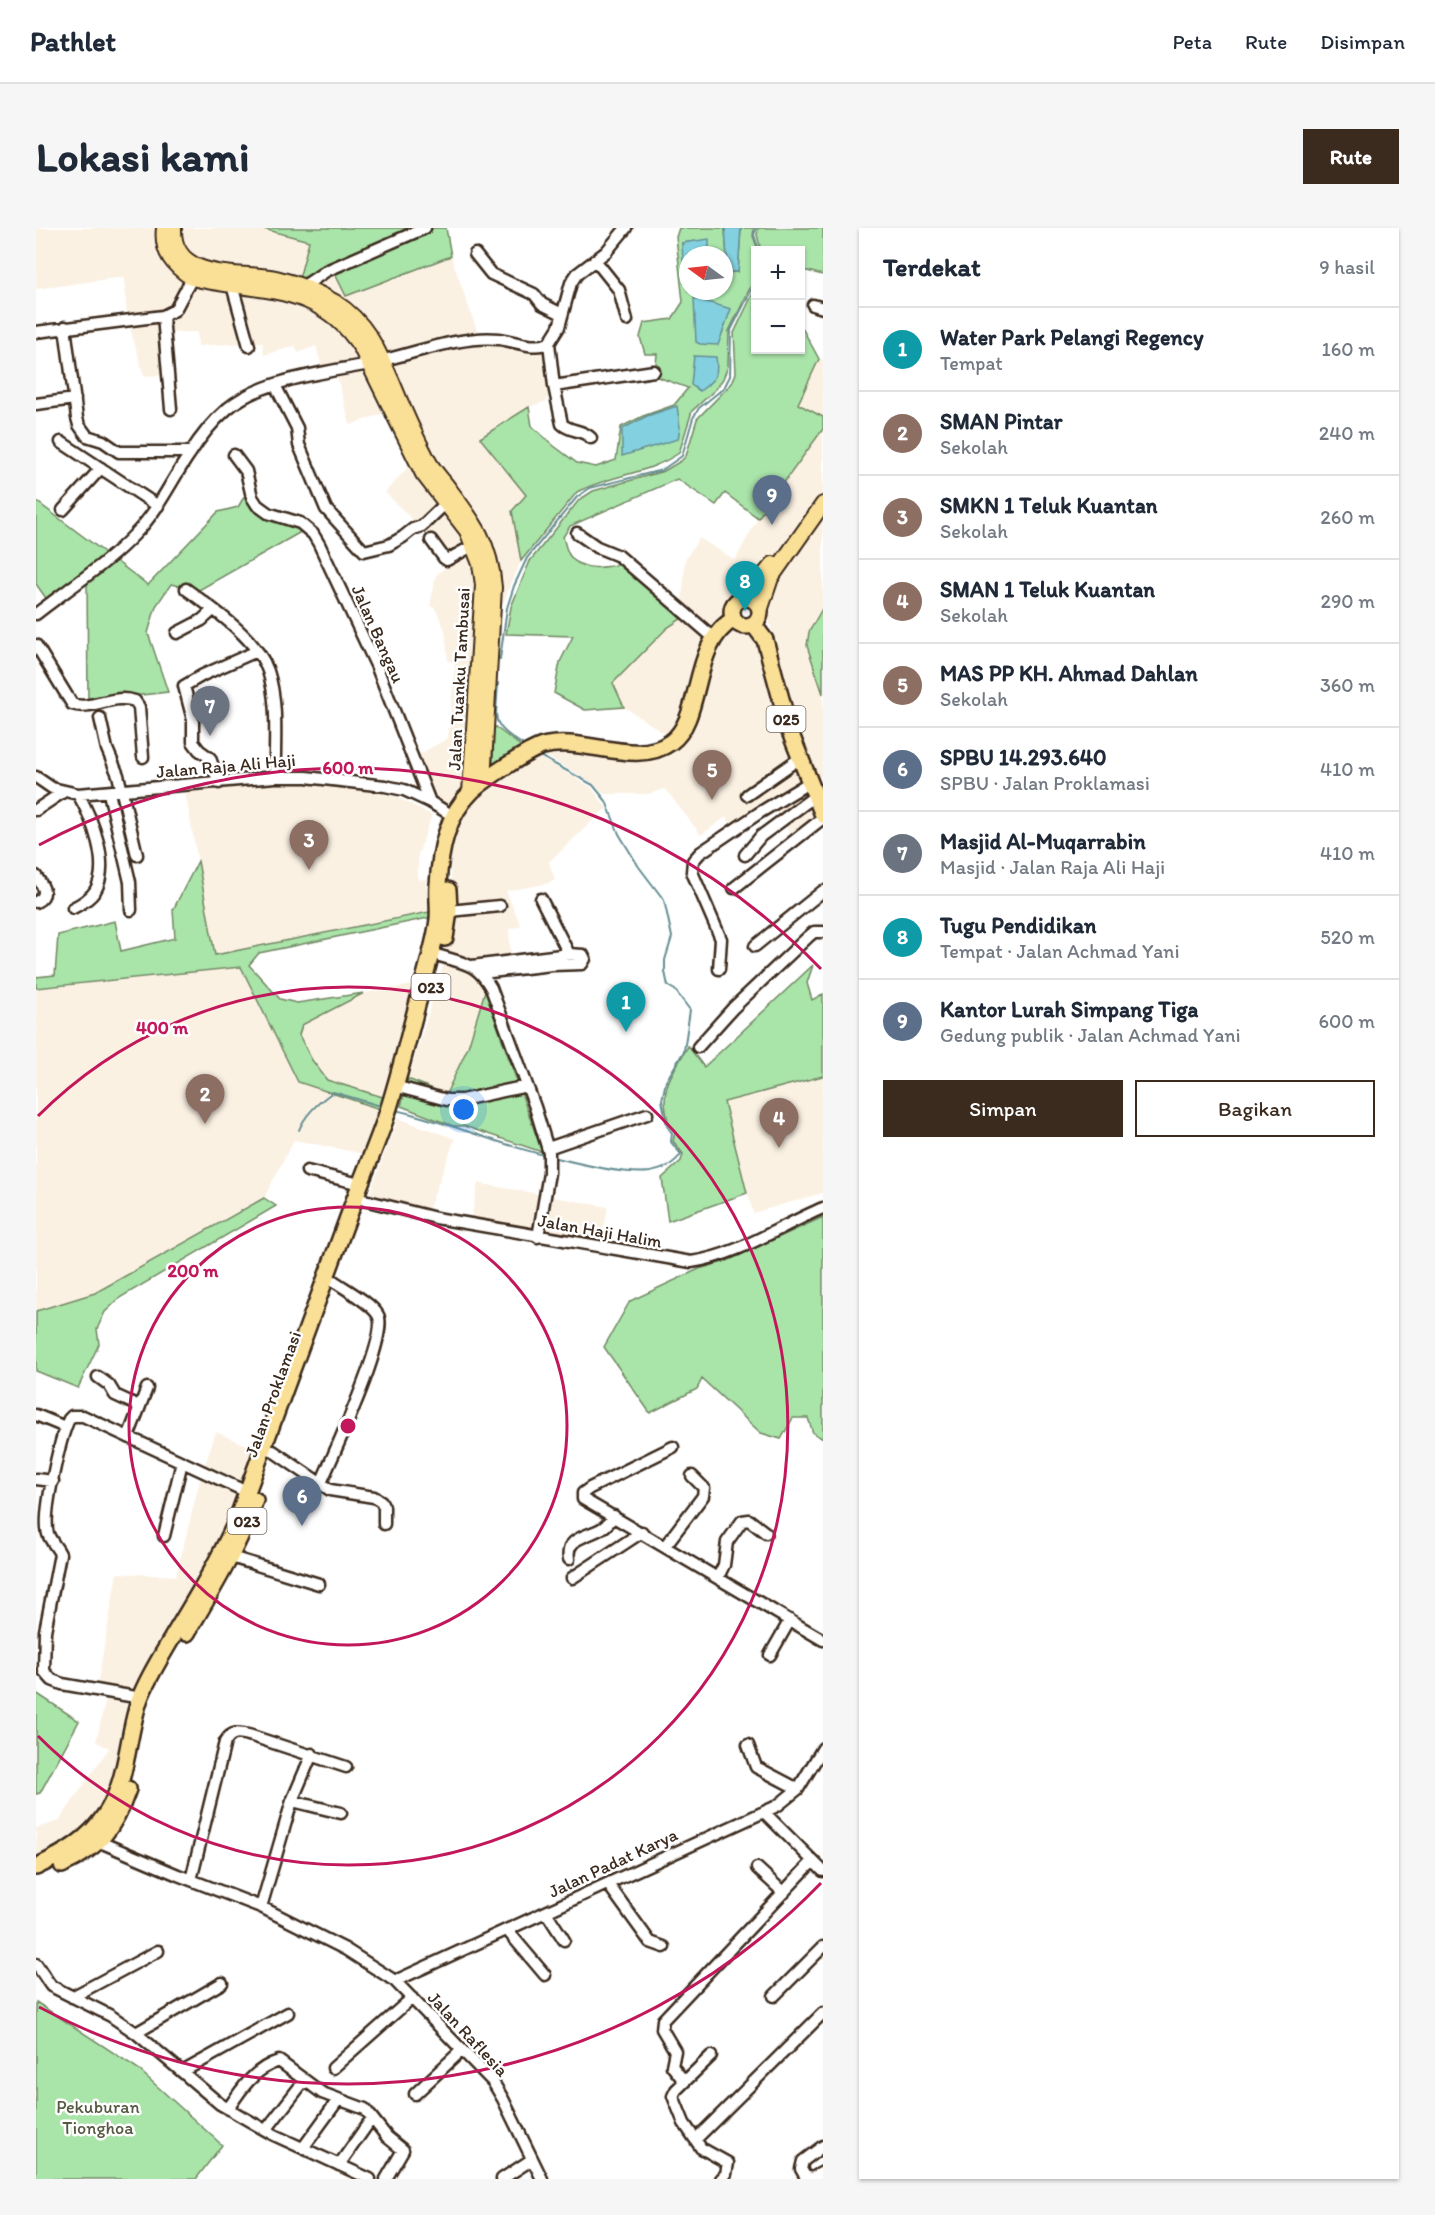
<!DOCTYPE html>
<html lang="id">
<meta charset="utf-8">
<style>
body{margin:0;font-family:Itim,sans-serif;background:#f6f6f7;color:#1f2937}
.controls{position:absolute;right:18px;top:18px;display:grid;overflow:hidden;border-radius:0px;box-shadow:0 2px 4px #0004}
.controls button{width:54px;height:54px;display:grid;place-items:center;padding:0;border:0;border-bottom:2px solid #e0e1e3;background:#fff;color:#1f2937;font:30px sans-serif}
.compass{position:absolute;left:643px;top:18px;width:54px;height:54px;border-radius:50%;background:#fff;box-shadow:0 2px 4px #0004;rotate:285deg}
.you{position:absolute;left:428px;top:882px;width:21px;height:21px;margin:-15px;border:4px solid #fff;border-radius:50%;background:#1a73e8;box-shadow:0 0 0 9px #1a73e833}
.badge{display:grid;place-items:center;width:39px;height:39px;border-radius:50%;background:#3b2a1e;color:#fff;font-size:20px;font-weight:700}
.pin{position:absolute;translate:-50% -50px;filter:drop-shadow(0 2px 3px #0008)}
.pin::after{content:'';position:absolute;top:32px;width:21px;height:18px;background:inherit;clip-path:polygon(0 0,100% 0,50% 100%)}
.list{margin:0;padding:0;list-style:none}
h2{display:flex;justify-content:space-between;align-items:center;height:78px;margin:0;padding:0 24px;font-size:26px}
h2 small{font-size:20px;font-weight:400;color:#747a83}
.list li{display:grid;grid-template-columns:39px 1fr auto;gap:18px;align-items:center;box-sizing:border-box;height:84px;padding:0 24px;border-top:2px solid #e0e1e3}
.list b{display:block;font-size:22px;white-space:nowrap}
.list p{margin:0;font-size:20px;white-space:nowrap;color:#747a83}
.list em{font-size:20px;font-style:normal;color:#747a83}
.actions{display:flex;gap:12px;padding:18px 24px}
.actions a{flex:1;padding:14px 0;border:2px solid #3b2a1e;border-radius:0px;text-align:center;font-size:21px;color:#3b2a1e}
.actions .main{background:#3b2a1e;color:#fff}
.map{position:relative;flex:none;width:787px;height:1951px;overflow:hidden;border-radius:0px}
header{display:flex;align-items:center;gap:36px;box-sizing:border-box;height:84px;padding:0 30px;background:#fff;border-bottom:2px solid #e0e1e3}
header strong{font-size:28px}
nav{display:flex;gap:33px;margin-inline-start:auto;font-size:21px}
.intro{display:flex;align-items:center;justify-content:space-between;box-sizing:border-box;height:144px;padding:0 36px}
h1{margin:0;font-size:42px}
.button{padding:15px 27px;border-radius:0px;background:#3b2a1e;color:#fff;font-size:21px;font-weight:700}
main{display:flex;gap:36px;padding:0 36px}
aside{flex:1;background:#fff;border-radius:0px;box-shadow:0 2px 4px #0004}
.map>svg:first-child{display:block}
.built{fill:#fbf1e3}
.green{fill:#a9e4a9;stroke:#728764;stroke-width:1.5;fill-rule:evenodd}
.water{fill:#83d1e0;stroke:#668e92;stroke-width:1.5}
.lines{fill:none;stroke-linecap:round;stroke-linejoin:round}
.stream{stroke:#668e92;stroke-width:2}
.minor-casing{stroke:#3b2a1e;stroke-width:15}
.major-casing{stroke:#3b2a1e;stroke-width:18}
.highway-casing{stroke:#3b2a1e;stroke-width:20}
.minor{stroke:#fff;stroke-width:10}
.major{stroke:#fadf96;stroke-width:14}
.highway{stroke:#fadf96;stroke-width:15}
.ring{fill:none;stroke:#c2185b;stroke-width:3}
.labels{text-anchor:middle;stroke-width:5;stroke-linejoin:round;paint-order:stroke}
.shield{fill:#fff;stroke:#766a62;stroke-width:1.5}
.shield-label{font-size:16px;font-weight:bold;fill:#3b2a1e}
.street-label{font-size:18px;fill:#3b2a1e;stroke:#fff}
.park-label{font-size:18px;fill:#565841;stroke:#fff}
.centre{fill:#c2185b;stroke:#fff;stroke-width:3}
.ring-label{font-size:18px;text-anchor:middle;font-weight:bold;fill:#c2185b;stroke:#fff;stroke-width:5;stroke-linejoin:round;paint-order:stroke}
</style>
<header>
<strong>Pathlet</strong>
<nav><a>Peta</a><a>Rute</a><a>Disimpan</a></nav>
</header>
<div class="intro"><h1>Lokasi kami</h1><a class="button">Rute</a></div>
<main>
<div class="map">
<svg width="787" height="1951" viewBox="0 0 787 1951">
<rect width="100%" height="100%" fill="#fff"/>
<filter id="ink" filterUnits="userSpaceOnUse"><feTurbulence type="fractalNoise" baseFrequency=".0167" numOctaves="2"/><feDisplacementMap in="SourceGraphic" scale="12" xChannelSelector="R" yChannelSelector="G"/><feConvolveMatrix kernelMatrix="1 2 1 2 8 2 1 2 1" color-interpolation-filters="sRGB"/></filter>
<g filter="url(#ink)">
<!-- built -->
<path class="built" d="M0,0H122L126,25L135,43L154,56L225,63L288,85L310,104L351,184L314,197L301,149L289,151L280,118L262,125L259,118L228,127L226,114L162,118L161,104L130,105L133,147L108,148L91,90L88,49L0,61Z
M143,0H224L273,13L264,51L290,41L299,46L311,68L415,28L445,114H466L511,123L514,167L511,173L493,179L490,267L476,283L485,333L465,379L461,338L405,244L337,103L303,72L181,40L157,31L146,15Z
M783,131H787V189L762,176Z
M787,201V265L748,321L716,350L689,382L670,418L639,499L631,507L588,479L577,455L631,400L645,391L649,332L663,310L699,332L722,290Z
M375,236L430,308L442,346L433,546L425,567L415,581L396,571L377,530L412,510L419,434L412,433L409,402L399,380L394,378L400,347L417,334L349,264Z
M787,287V379L773,404L771,418L787,466V548L780,551L749,461L734,395V373L740,347Z
M692,402L723,411L782,592L756,609L736,577L698,601L690,589L665,607L629,561L612,566H568L558,556L501,523L540,522L610,531L623,529L636,523L652,507L676,423Z
M498,526L555,559L572,582H568L513,634L519,652L510,656L470,663L485,698L473,701L475,730L437,734L410,726L416,690L414,615L420,596L428,583L442,568L479,537Z
M251,555L298,557L361,569L396,587L382,627V652L390,651L393,684L179,727L149,564Z
M408,735L440,745L446,751L449,763L432,819L409,867L372,851Z
M205,739L262,854L344,881L328,926L258,912L228,970L59,1065L0,1083V760Z
M382,756L350,870L291,852L276,832L263,807L266,797L328,765Z
M787,849V965L717,985L688,874Z
M362,890L419,911L392,983L370,980L333,967Z
M442,955L572,979L565,1014L435,991Z
M180,1204L222,1222L197,1292L101,1469L82,1549L57,1598L0,1634V1600L23,1593L73,1520L60,1514L71,1466L60,1464L81,1345L140,1348L165,1248Z"/>
<!-- green -->
<path class="green" d="M224,0H410L415,28L310,68L299,46L290,41L263,51L273,13Z
M643,0H689L692,44H702L705,0H718L717,8L722,22H720L719,50L693,103L692,138L687,151L680,161L656,183L643,225C613,246 574,247 541,264L485,333L476,283L490,267L444,210L493,179L496,198L518,218L541,235L560,239L580,232L585,199L607,188L638,177L652,160L619,148L621,126H609L604,109L608,95L636,91L647,74L640,9ZM672,12L673,27H688V63H652L646,15Z
M722,0H787V47L767,42L765,53L764,22H725L721,7Z
M719,61L720,122H764L765,98L783,131L762,176L787,189V201L722,290L689,265L680,277L641,251L534,298L527,309C529,315 530,323 534,328C545,344 570,340 586,335L645,391L631,400L577,455L588,479L549,482L518,465L524,434L537,408L470,406L475,379L494,333L543,272L557,263L628,243L645,233L650,228L661,191L696,155L700,145L698,105Z
M211,264L217,279L270,301L163,362L135,356L120,378L112,405L132,464L52,473L51,353L12,373L0,356V273L112,357L182,284L202,279Z
M787,379V466L771,418L773,404Z
M458,498L489,521L462,538L457,534Z
M162,633L179,727L393,684L397,689L223,725L213,737L244,771L261,775L328,765L266,797L263,807L276,832L291,852L350,870L344,881L262,854L205,739L0,760V749L19,747L22,707L79,693L85,723L139,710L137,682Z
M777,737L771,755L776,772L787,766V848L688,874L711,965L632,993L626,950L645,933L647,926L637,913L639,904C632,898 632,893 630,883C625,855 640,841 652,818L668,839Z
M449,763L506,924L428,898H417L365,878L372,851L410,866L432,819Z
M228,970L240,978L85,1069L69,1084L61,1101L63,1116L42,1160L0,1143V1083L59,1065Z
M787,989V1211L777,1205L772,1190H757L745,1211L725,1205L666,1151L661,1161L614,1185L568,1119L594,1073L663,1041L691,1033Z
M0,1465L43,1493L4,1565L0,1566Z
M0,1774L101,1840L186,1917L160,1951H0Z"/>
<!-- water -->
<path class="water" d="M689,0H705L702,44H692Z
M673,11V27H652V58L648,55L646,15Z
M658,70L695,81L682,117L664,116L660,114Z
M658,128L680,129C683,149 679,151 664,163L655,157Z
M641,178L644,200L642,211L586,228V201L611,188Z"/>
<g class="lines">
<!-- stream -->
<path class="stream" d="M720,0L718,7L723,22
M464,431L471,380L478,358L491,330L541,269L554,260L626,242L646,228L657,190L663,180L688,160L694,148L695,102L720,53
M462,455C460,497 453,494 490,519
M502,527L557,557L570,573L583,606L603,639L628,672L636,709L629,732V744L632,758L639,762L654,782L648,823L630,853L626,872L631,898L636,905L635,914L645,926C638,936 626,942 614,944C591,947 540,935 517,929
M359,882C409,893 458,915 508,927
M263,902C269,887 284,873 297,864L348,879"/>
<defs>
<path id="minor" d="M439,26L455,46L498,66L506,76L526,86
M559,32L583,62L591,92
M196,57L213,118
M268,58L290,43L389,0
M777,77L787,80
M127,88L135,181
M29,99L41,190L43,197L51,208L67,213L83,224H155
M0,104L127,88L139,82L156,50
M513,115L518,158L526,196C534,204 546,201 555,210
M348,132C382,124 427,107 463,111C479,113 497,122 513,115L523,99L535,55L541,46L570,24L590,0
M239,157L261,200L263,217L290,281L328,323L353,317L367,309L377,301L386,298L409,276
M518,158L618,143
M0,176L39,171
M25,214L122,278
M198,227L210,243L216,269L221,277L232,285L264,295L277,306L283,316L340,437L394,574
M27,282L65,240
M541,305L561,319L583,328L678,410
M395,312L408,330L411,332L438,317
M150,361C177,381 221,410 232,443C243,477 238,514 239,549
M0,386C32,361 72,335 99,306C122,283 135,253 153,227C163,211 176,194 191,181C226,151 289,145 333,136
M141,405L166,392L177,382
M0,417L36,476C55,483 78,465 99,473L103,479L107,529
M64,490L71,521L82,547L101,627
M0,549L16,560L42,566L239,549H270L349,558L368,562L394,574L417,588
M183,555L174,530L163,522L157,514V492L148,458L167,447L221,423
M73,565L94,654L95,682
M711,567L764,530
M0,582L27,564
M709,627L725,608L779,568
M0,648C7,658 14,667 0,674
M698,660L787,590
M505,671L533,726
M37,680C45,676 54,671 59,663C75,637 56,590 42,566
M413,683L464,678
M719,718L787,663
M404,728C429,736 441,735 455,760L499,879L513,925V945L502,1009
M436,738L533,726L547,727L549,731L546,736L516,737L446,745
M683,741L685,711L656,644L657,633L664,625L723,585L774,554
M662,819L697,780L772,709L778,704H787
M366,860L411,872H426L491,858
M512,920L611,886
M271,943L324,956
M328,972L400,990L655,1034C701,1028 744,998 787,980
M62,1149L73,1157L79,1167L103,1178
M0,1187L29,1199
M92,1209L111,1160
M637,1219L554,1260L547,1265V1271L787,1412
M237,1223L294,1262L338,1269L345,1273L348,1279V1296
M0,1251L17,1253
M285,1255C296,1229 354,1107 342,1087C335,1075 309,1061 298,1053
M128,1308L146,1234
M629,1318L667,1268L668,1260L656,1248
M195,1329L283,1356
M533,1331C529,1308 554,1309 568,1299C572,1296 575,1292 578,1288
M682,1349L688,1337L691,1314L706,1293L713,1292L730,1305
M536,1350L606,1304
M734,1427L754,1392
M105,1470L26,1456L16,1452L8,1443L9,1403L24,1326C21,1319 15,1314 12,1306C6,1287 24,1210 33,1191L36,1188H47L211,1264
M712,1517L720,1539L762,1561
M256,1573L305,1585
M728,1584L787,1643
M64,1614L142,1647L225,1679L309,1721L359,1753L457,1854L467,1871L506,1951
M721,1640L748,1665
M155,1652L189,1514C196,1502 204,1505 216,1508L310,1539
M572,1656L614,1714L628,1719
M225,1679L256,1573L276,1526
M510,1684L528,1712
M471,1702L509,1747
M0,1736L15,1758L75,1788L100,1805L184,1876L238,1907L334,1951
M359,1753L741,1578L762,1561L787,1520
M738,1768L787,1719
M36,1769L122,1723
M100,1805L186,1755
M675,1828L640,1862L637,1868L648,1895L665,1920L692,1935L690,1946L685,1951
M297,1840L376,1770
M146,1844L252,1785
M648,1853L636,1838L639,1823L626,1801L627,1792L776,1634
M379,1866L426,1822
M192,1881C205,1861 219,1840 243,1833L286,1865L329,1881L351,1909L367,1922L350,1951
M230,1902L268,1853
M660,1911L787,1785
M787,1918L767,1933L765,1941L769,1948L776,1950L787,1944
M267,1920L302,1872
M303,1937L336,1890
M466,1951L495,1932"/>
<path id="major" d="M128,0C125,24 137,38 156,50C223,66 282,53 325,120L387,246L431,303L444,336L447,357L434,565
M138,0C136,54 205,43 240,50C261,55 280,63 299,74C332,95 343,124 358,158C368,183 380,209 392,232C397,242 405,250 411,258C438,294 454,313 458,359L447,554
M708,370L737,336
M724,383L735,350L787,276"/>
<path id="highway" d="M696 384a14 14 0 1 1 28 0a14 14 0 1 1-28 0Z
M717,396L729,412L754,504L787,587
M409,710L413,683L412,662
M151,1405C176,1362 202,1320 219,1272
M26,1637C63,1620 79,1599 92,1561
M0,1639C29,1625 53,1612 71,1584C92,1551 91,1507 104,1470C112,1449 125,1429 136,1410C159,1372 182,1334 200,1294C238,1191 276,1088 314,984C325,952 339,921 350,889C365,844 375,797 388,752C393,732 400,711 402,691C403,679 401,668 402,657C404,623 410,588 436,563C448,552 492,522 507,518C546,507 600,540 635,514C668,490 654,416 698,391"/>
</defs>
<!-- minor casing -->
<use href="#minor" class="minor-casing"/>
<!-- major casing -->
<use href="#major" class="major-casing"/>
<!-- highway casing -->
<use href="#highway" class="highway-casing"/>
<!-- minor -->
<use href="#minor" class="minor"/>
<!-- major -->
<use href="#major" class="major"/>
<!-- highway -->
<use href="#highway" class="highway"/>
</g>
</g>
<!-- distance rings -->
<g class="ring">
<circle cx="312" cy="1198" r="219"/>
<path d="M2 888A439 439 0 1 1 2 1508"/>
<path d="M785 1655A658 658 0 0 1 3 1779M3 617A658 658 0 0 1 785 741"/>
</g>
<g class="labels">
<!-- shield labels -->
<g class="shield">
<rect x="730.5" y="478" width="39" height="26" rx="4.5"/>
<rect x="375.5" y="746" width="39" height="26" rx="4.5"/>
<rect x="191.5" y="1280" width="39" height="26" rx="4.5"/>
</g>
<g class="shield-label">
<text x="750" y="497">025</text>
<text x="395" y="765">023</text>
<text x="211" y="1299">023</text>
</g>
<!-- street labels -->
<g class="street-label">
<text transform="translate(342 406) rotate(66)" y="6">Jalan Bangau</text>
<text transform="translate(423 451) rotate(-87)" y="6">Jalan Tuanku Tambusai</text>
<text transform="translate(190 538) rotate(-5)" y="6">Jalan Raja Ali Haji</text>
<text transform="translate(564 1003) rotate(10)" y="6">Jalan Haji Halim</text>
<text transform="translate(237 1166) rotate(-70)" y="6">Jalan Proklamasi</text>
<text transform="translate(577 1635) rotate(-25)" y="6">Jalan Padat Karya</text>
<text transform="translate(432 1806) rotate(47)" y="6">Jalan Raflesia</text>
</g>
<!-- park labels -->
<g class="park-label">
<text x="62" y="1885">Pekuburan<tspan x="62" dy="21">Tionghoa</tspan></text>
</g>
</g>
<circle cx="312" cy="1198" r="9" class="centre"/>
<g class="ring-label">
<text x="312" y="546">600 m</text>
<text x="126" y="806">400 m</text>
<text x="157" y="1049">200 m</text>
</g>
</svg>
<div class="controls">
<button>+</button>
<button>−</button>
</div>
<svg class="compass" viewBox="-18 -18 36 36"><path d="M0-13l5 13h-10z" fill="#e53935"/><path d="M0 13l5-13h-10z" fill="#747a83"/></svg>
<div class="you"></div>
<div class="pin badge" style="left:590px;top:804px;background:#0f9aa8">1</div>
<div class="pin badge" style="left:169px;top:896px;background:#8d6e63">2</div>
<div class="pin badge" style="left:273px;top:642px;background:#8d6e63">3</div>
<div class="pin badge" style="left:743px;top:920px;background:#8d6e63">4</div>
<div class="pin badge" style="left:676px;top:572px;background:#8d6e63">5</div>
<div class="pin badge" style="left:266px;top:1298px;background:#5c6f8a">6</div>
<div class="pin badge" style="left:174px;top:508px;background:#6b7280">7</div>
<div class="pin badge" style="left:709px;top:383px;background:#0f9aa8">8</div>
<div class="pin badge" style="left:736px;top:297px;background:#5c6f8a">9</div>
</div>
<aside>
<h2>Terdekat<small>9 hasil</small></h2>
<ul class="list">
<li><span class="badge" style="background:#0f9aa8">1</span><div><b>Water Park Pelangi Regency</b><p>Tempat</p></div><em>160 m</em></li>
<li><span class="badge" style="background:#8d6e63">2</span><div><b>SMAN Pintar</b><p>Sekolah</p></div><em>240 m</em></li>
<li><span class="badge" style="background:#8d6e63">3</span><div><b>SMKN 1 Teluk Kuantan</b><p>Sekolah</p></div><em>260 m</em></li>
<li><span class="badge" style="background:#8d6e63">4</span><div><b>SMAN 1 Teluk Kuantan</b><p>Sekolah</p></div><em>290 m</em></li>
<li><span class="badge" style="background:#8d6e63">5</span><div><b>MAS PP KH. Ahmad Dahlan</b><p>Sekolah</p></div><em>360 m</em></li>
<li><span class="badge" style="background:#5c6f8a">6</span><div><b>SPBU 14.293.640</b><p>SPBU · Jalan Proklamasi</p></div><em>410 m</em></li>
<li><span class="badge" style="background:#6b7280">7</span><div><b>Masjid Al-Muqarrabin</b><p>Masjid · Jalan Raja Ali Haji</p></div><em>410 m</em></li>
<li><span class="badge" style="background:#0f9aa8">8</span><div><b>Tugu Pendidikan</b><p>Tempat · Jalan Achmad Yani</p></div><em>520 m</em></li>
<li><span class="badge" style="background:#5c6f8a">9</span><div><b>Kantor Lurah Simpang Tiga</b><p>Gedung publik · Jalan Achmad Yani</p></div><em>600 m</em></li>
</ul>
<div class="actions"><a class="main">Simpan</a><a>Bagikan</a></div>
</aside>
</main>
